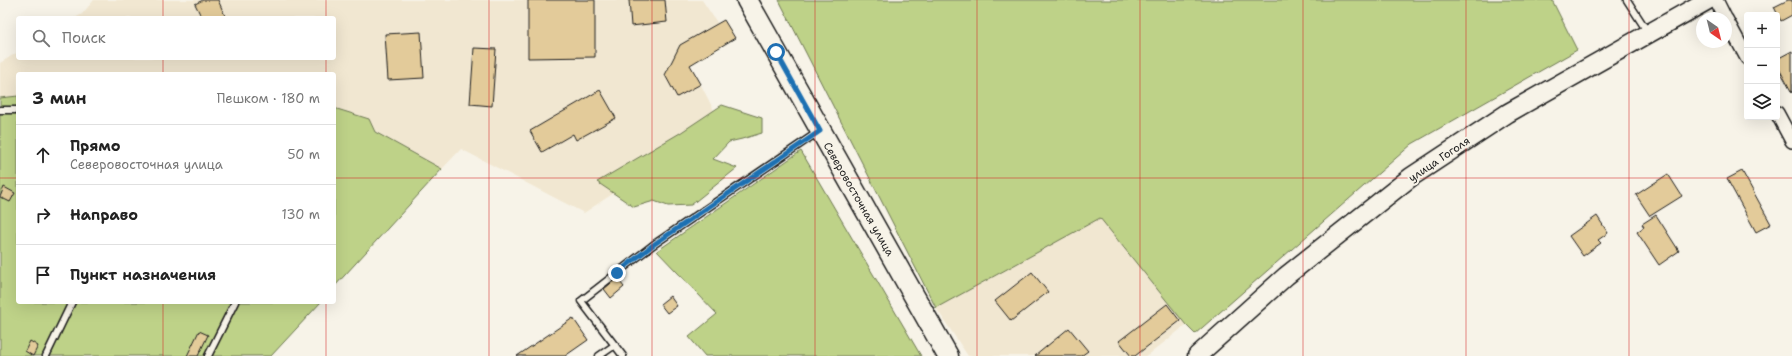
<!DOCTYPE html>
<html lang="ru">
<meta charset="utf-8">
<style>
body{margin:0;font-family:"Shantell Sans",sans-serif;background:#f6f6f6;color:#222}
.controls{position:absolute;right:12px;top:12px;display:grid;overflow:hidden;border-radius:4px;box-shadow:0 4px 16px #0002}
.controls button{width:36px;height:36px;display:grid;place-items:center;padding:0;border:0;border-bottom:1px solid #e0e0e0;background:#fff;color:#222;font:20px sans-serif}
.compass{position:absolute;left:1696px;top:12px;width:36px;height:36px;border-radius:50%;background:#fff;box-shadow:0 4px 16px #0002;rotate:145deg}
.stop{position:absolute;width:12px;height:12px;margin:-9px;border:3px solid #1f6fb2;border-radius:50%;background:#fff}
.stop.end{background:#1f6fb2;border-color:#fff;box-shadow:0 1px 4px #0008}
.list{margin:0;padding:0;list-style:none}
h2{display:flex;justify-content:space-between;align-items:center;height:52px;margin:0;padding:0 16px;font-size:17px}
h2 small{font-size:13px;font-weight:400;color:#767676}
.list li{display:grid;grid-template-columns:26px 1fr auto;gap:12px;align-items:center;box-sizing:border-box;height:60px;padding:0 16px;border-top:1px solid #e0e0e0}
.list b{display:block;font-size:15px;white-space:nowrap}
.list p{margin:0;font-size:13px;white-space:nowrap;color:#767676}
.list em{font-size:13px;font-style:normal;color:#767676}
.icon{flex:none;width:22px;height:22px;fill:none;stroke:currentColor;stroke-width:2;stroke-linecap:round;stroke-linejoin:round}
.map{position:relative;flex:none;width:1792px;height:356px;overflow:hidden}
.search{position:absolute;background:#fff;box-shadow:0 4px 16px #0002;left:16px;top:16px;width:320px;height:44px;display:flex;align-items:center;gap:10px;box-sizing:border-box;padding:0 14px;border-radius:4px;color:#767676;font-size:15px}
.panel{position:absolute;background:#fff;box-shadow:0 4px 16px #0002;left:16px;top:72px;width:320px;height:232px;border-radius:4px}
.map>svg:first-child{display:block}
.built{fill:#f1e7d1}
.green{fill:#bed288;stroke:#6d7752}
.building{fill:#e3cb9a;stroke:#1c1c1c}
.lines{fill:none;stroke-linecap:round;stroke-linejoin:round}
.lane-casing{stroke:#1c1c1c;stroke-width:9}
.street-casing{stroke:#1c1c1c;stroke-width:16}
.secondary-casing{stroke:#1c1c1c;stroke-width:21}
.primary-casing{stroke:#1c1c1c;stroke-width:23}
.lane{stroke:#f7f3e8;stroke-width:6}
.street{stroke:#f7f3e8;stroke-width:13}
.secondary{stroke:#f7f3e8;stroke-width:18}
.primary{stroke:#f7f3e8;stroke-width:20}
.route{stroke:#1f6fb2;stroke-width:5}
.grid{fill:none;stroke:#d62828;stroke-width:1;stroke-opacity:0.55}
.labels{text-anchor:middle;stroke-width:4;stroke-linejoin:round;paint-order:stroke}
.street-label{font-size:11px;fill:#1c1c1c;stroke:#f7f3e8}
</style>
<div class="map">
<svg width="1792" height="356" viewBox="0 0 1792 356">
<rect width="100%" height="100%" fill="#f7f3e8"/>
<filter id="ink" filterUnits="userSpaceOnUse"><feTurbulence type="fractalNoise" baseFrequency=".025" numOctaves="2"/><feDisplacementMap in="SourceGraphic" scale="8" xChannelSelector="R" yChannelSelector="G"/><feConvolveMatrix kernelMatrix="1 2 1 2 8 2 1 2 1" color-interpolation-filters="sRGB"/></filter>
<g filter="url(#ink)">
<!-- built -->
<path class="built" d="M94,0H702L718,24L686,56L720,122L584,213L461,149L442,169L375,132L368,119L334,108V74H18V96L0,98V63L18,52V58H334V18H75L82,14Z
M1100,217L1186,325L1147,356H968L936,308Z"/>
<!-- green -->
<path class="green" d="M779,0H1552L1577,50L1412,144L1195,334L1186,325L1100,218L936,308Z
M18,96V302H321L271,356H0V98Z
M722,105L762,118V133L742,139L729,142L713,159L737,168L691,205L668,206L654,201L634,207L597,182L680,133Z
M334,108L369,119L375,132L442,169L334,287Z
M801,151L921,356H705L689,337L717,314L657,251Z"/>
<!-- building -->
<path class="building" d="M203,0H218L226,18H202L195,4Z
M528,0H595V57L528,58Z
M629,0H665L667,22L631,26Z
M1788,0H1792V15L1781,21L1774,7Z
M724,20L735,38L690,65L701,84L677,97L665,75L680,45Z
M421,32L424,78L388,80L385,34Z
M474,48L496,49L492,106L470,104Z
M1792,51V93L1777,65V59Z
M600,90L616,118L576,140L573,134L542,152L530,131Z
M1742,171L1771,224L1756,232L1727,179Z
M1668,174L1682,196L1650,216L1636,195Z
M4,187L15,193L10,202L0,197Z
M1656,215L1679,251L1659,265L1637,232L1644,227L1642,224Z
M1597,216L1608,233L1598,240L1601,243L1583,256L1569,236Z
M1032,272L1048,292L1011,321L995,301Z
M617,278L624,287L611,298L604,289Z
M670,296L677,306L667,313L660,304Z
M1167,304L1180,321L1135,356H1131L1119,341Z
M573,318L588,340L565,356H517Z
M1069,328L1088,351L1081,356H1035Z
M199,331L208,335L198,356H187Z
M30,341L38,346L33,356L25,351Z"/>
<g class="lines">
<defs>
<path id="lane" d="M1627,0L1647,31
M0,110H18
M46,356L72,302
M208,356L235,302
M599,356L615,345
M623,356L581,301L653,245L818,132"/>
<path id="street" d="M1716,0L1725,18
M1726,19L1747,58
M1777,113L1792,141"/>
<path id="secondary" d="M1197,356L1286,276L1411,177L1508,113L1708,0"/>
<path id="primary" d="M747,0L948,356"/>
</defs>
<!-- lane casing -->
<use href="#lane" class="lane-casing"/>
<!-- street casing -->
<use href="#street" class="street-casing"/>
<!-- secondary casing -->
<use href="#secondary" class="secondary-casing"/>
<!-- primary casing -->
<use href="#primary" class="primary-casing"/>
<!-- lane -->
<use href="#lane" class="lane"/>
<!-- street -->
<use href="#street" class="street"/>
<!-- secondary -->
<use href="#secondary" class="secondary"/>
<!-- primary -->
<use href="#primary" class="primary"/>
</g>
</g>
<g class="lines" filter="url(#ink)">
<!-- route -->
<path class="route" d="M617,273L653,245L820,131L776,52"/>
</g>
<!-- grid -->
<path class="grid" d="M163,0V18M326,0V18M489,0V356M652,0V356M815,0V356M977,0V356M1140,0V356M1303,0V356M1466,0V356M1629,0V356M163,58V74M326,58V74M0,178H18M334,178H1792M163,302V356M326,302V356"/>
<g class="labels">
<!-- street labels -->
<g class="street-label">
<text transform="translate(1439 159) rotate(-34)" y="4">улица Гоголя</text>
<text transform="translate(859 199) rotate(60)" y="4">Северовосточная улица</text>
</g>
</g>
</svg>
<div class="controls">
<button>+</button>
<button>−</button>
<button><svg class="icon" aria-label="layers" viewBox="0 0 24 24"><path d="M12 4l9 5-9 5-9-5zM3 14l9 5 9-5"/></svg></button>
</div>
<svg class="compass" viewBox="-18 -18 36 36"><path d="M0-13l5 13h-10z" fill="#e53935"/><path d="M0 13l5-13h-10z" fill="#767676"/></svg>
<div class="stop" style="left:776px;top:52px"></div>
<div class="stop end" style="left:617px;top:273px"></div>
<div class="search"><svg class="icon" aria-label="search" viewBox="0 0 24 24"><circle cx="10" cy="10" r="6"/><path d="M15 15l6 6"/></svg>Поиск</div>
<section class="panel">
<h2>3 мин<small>Пешком · 180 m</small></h2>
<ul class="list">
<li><svg class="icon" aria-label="ahead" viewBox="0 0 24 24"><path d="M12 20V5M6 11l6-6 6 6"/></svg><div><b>Прямо</b><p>Северовосточная улица</p></div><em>50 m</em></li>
<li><svg class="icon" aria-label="right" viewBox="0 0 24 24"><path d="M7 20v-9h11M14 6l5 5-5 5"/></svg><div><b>Направо</b></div><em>130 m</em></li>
<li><svg class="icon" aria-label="arrive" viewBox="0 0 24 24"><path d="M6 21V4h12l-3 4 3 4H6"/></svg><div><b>Пункт назначения</b></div></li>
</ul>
</section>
</div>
